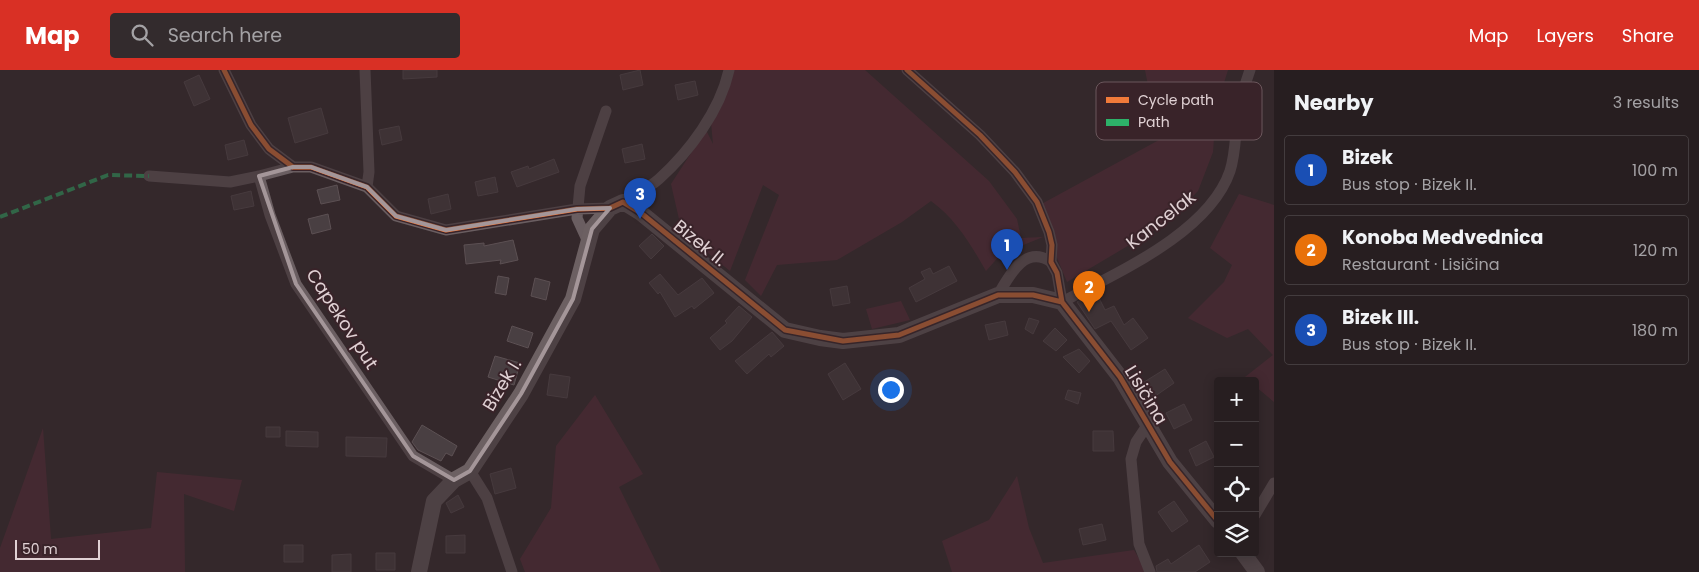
<!DOCTYPE html>
<meta charset="utf-8">
<style>
body{margin:0;font-family:Poppins,sans-serif;background:#332b2d;color:#f1f3f6}
.controls{position:absolute;right:15px;bottom:15px;display:grid;overflow:hidden;border-radius:5px;box-shadow:0 2px 12px #0003}
.controls button{width:45px;height:45px;display:grid;place-items:center;padding:0;border:0;border-bottom:1px solid #433c3e;background:#271e20;color:#f1f3f6;font:25px sans-serif}
.scale{position:absolute;left:15px;bottom:12px;width:85px;box-sizing:border-box;padding-left:5px;border:2px solid #e0d1d4;border-top:0;font-size:14px;line-height:18px;white-space:nowrap;color:#e0d1d4;-webkit-text-stroke:4px #392329;paint-order:stroke}
.you{position:absolute;left:890px;top:319px;width:18px;height:18px;margin:-12px;border:4px solid #fff;border-radius:50%;background:#1a73e8;box-shadow:0 0 0 8px #1a73e833}
.badge{display:grid;place-items:center;width:32px;height:32px;border-radius:50%;background:#d93025;color:#fff;font-size:16px;font-weight:700}
.pin{position:absolute;translate:-50% -41px;filter:drop-shadow(0 1px 2px #0008)}
.pin::after{content:'';position:absolute;top:26px;width:18px;height:15px;background:inherit;clip-path:polygon(0 0,100% 0,50% 100%)}
.list{margin:0;padding:0;list-style:none}
h2{display:flex;justify-content:space-between;align-items:center;height:65px;margin:0;padding:0 20px;font-size:21px}
h2 small{font-size:16px;font-weight:400;color:#a4a2a5}
.list li{display:grid;grid-template-columns:32px 1fr auto;gap:15px;align-items:center;box-sizing:border-box;height:70px;margin:0 10px 10px;padding:0 10px;border:1px solid #433c3e;border-radius:5px}
.list b{display:block;font-size:19px;white-space:nowrap}
.list p{margin:0;font-size:16px;white-space:nowrap;color:#a4a2a5}
.list em{font-size:16px;font-style:normal;color:#a4a2a5}
.icon{flex:none;width:28px;height:28px;fill:none;stroke:currentColor;stroke-width:2;stroke-linecap:round;stroke-linejoin:round}
.map{position:relative;flex:none;width:1274px;height:502px;overflow:hidden}
header{display:flex;align-items:center;gap:30px;box-sizing:border-box;height:70px;padding:0 25px;background:#d93025;color:#fff}
header strong{font-size:24px}
nav{display:flex;gap:28px;margin-inline-start:auto;font-size:18px}
.search{width:350px;height:45px;background:#332b2d;display:flex;align-items:center;gap:12px;box-sizing:border-box;padding:0 18px;border-radius:5px;color:#a4a2a5;font-size:19px}
main{display:flex}
aside{flex:1;background:#271e20}
.map>svg:first-child{display:block}
.green{fill:#582b38}
.building{fill:#493f42;stroke:#5c5053}
.lines{fill:none;stroke-linecap:round;stroke-linejoin:round}
.street{stroke:#6a5e61;stroke-width:11}
.secondary{stroke:#6c6062;stroke-width:16}
.quiet{stroke:#2db169;stroke-width:4;stroke-dasharray:8 4;stroke-linecap:butt}
.cycleway-casing{stroke:#392329;stroke-width:8}
.cycleway{stroke:#f17a3a;stroke-width:5}
.marked{fill:none;stroke:#a49699;stroke-width:4;stroke-linejoin:round}
.labels{text-anchor:middle;stroke-width:4;stroke-linejoin:round;paint-order:stroke}
.street-label{font-size:18px;fill:#e0d1d4;stroke:#392329}
.key{fill:#392329;stroke:#6b575c;stroke-width:1}
.key-label{font-size:14px;fill:#e0d1d4}
</style>
<header>
<strong>Map</strong>
<div class="search"><svg class="icon" aria-label="search" viewBox="0 0 24 24"><circle cx="10" cy="10" r="6"/><path d="M15 15l6 6"/></svg>Search here</div>
<nav><a>Map</a><a>Layers</a><a>Share</a></nav>
</header>
<main>
<div class="map">
<svg width="1274" height="502" viewBox="0 0 1274 502">
<rect width="100%" height="100%" fill="#34282b"/>
<!-- green -->
<path class="green" d="M731,0H865L989,111L1017,149L1021,168L1043,167L1001,184L986,201C971,175 956,149 931,131L902,152L837,190L777,195L761,226L745,210L779,125L763,115L730,201L682,162L671,114L706,60L713,74L710,41Z
M1145,0H1228L1216,38L1213,82L1198,121L1168,152L1067,212L1036,137L1159,70Z
M1239,124L1274,135V332L1255,316V311H1249L1245,307L1273,285L1248,259L1227,268L1188,248L1224,212L1232,195L1210,178Z
M901,231L910,250L872,259L866,239Z
M595,325L643,404L619,417L661,502H525L520,489L551,438L556,376Z
M43,358L51,469L151,458L157,402L242,410L234,441L184,424L185,502H0V478Z
M1017,406L1029,458L1043,493L1134,480L1147,502H952L942,471L989,450Z"/>
<!-- building -->
<path class="building" d="M403,0H437V7L403,9Z
M640,0L643,15L623,20L620,5Z
M199,5L210,29L194,36L184,12Z
M695,11L698,25L678,30L675,15Z
M321,38L328,63L295,73L288,48Z
M399,56L402,70L382,75L379,60Z
M244,70L248,85L228,90L225,75Z
M642,74L645,89L625,93L622,79Z
M554,89L559,102L517,117L511,102L528,96L529,99Z
M495,107L498,122L478,126L475,112Z
M337,115L340,130L321,134L317,120Z
M251,121L254,136L234,140L231,126Z
M448,124L451,139L431,144L428,129Z
M328,144L331,159L312,164L308,149Z
M652,164L664,176L651,189L639,176Z
M513,170L518,190L500,194L501,190L466,194L464,175L484,173V176Z
M949,196L957,211L916,232L909,218L925,209L921,202L930,198L933,204Z
M660,204L678,225L702,208L714,223L694,239L692,236L675,247L660,222L658,224L649,213Z
M498,206L509,208L506,225L495,223Z
M535,208L550,212L546,230L531,226Z
M847,216L850,233L833,236L830,219Z
M1096,222L1105,240L1114,236L1124,255L1133,248L1148,268L1131,280L1111,251L1095,259L1077,232Z
M739,236L752,247L732,271L720,280L710,268L727,253L725,251Z
M1029,248L1039,251L1033,264L1025,259Z
M1005,251L1008,265L989,270L985,255Z
M512,256L533,263L528,278L507,271Z
M1055,258L1067,270L1056,281L1043,271Z
M772,262L784,276L771,287L769,284L747,304L735,291Z
M1079,279L1090,291L1079,303L1063,287Z
M495,286L520,293L514,315L488,307Z
M845,293L861,319L843,330L828,304Z
M1165,299L1174,313L1151,329L1141,314Z
M550,304L570,307L567,328L547,325Z
M1068,320L1081,323L1078,334L1065,329Z
M1184,334L1192,350L1174,359L1166,343Z
M422,355L457,376L452,386L446,383L441,391L418,380L412,372Z
M266,357H280V367H266Z
M286,361L318,362V377L286,376Z
M1093,361H1113L1114,381H1093Z
M346,367L387,368L386,387L346,386Z
M1206,371L1214,387L1196,396L1189,380Z
M511,398L516,418L495,424L490,404Z
M458,425L464,437L451,443L446,433Z
M1174,431L1188,451L1172,462L1158,442Z
M1102,454L1106,470L1083,475L1079,459Z
M465,465V483H446V466Z
M284,475H303V492H284Z
M1199,475L1210,492L1195,502H1157L1156,496L1168,489L1171,494Z
M376,483H395V500H376Z
M351,484V502H332V485Z"/>
<g class="lines">
<!-- street -->
<path class="street" d="M224,0L251,55L269,79L293,97H311L367,117L396,146L446,160L577,139L610,138
M365,0L369,102L367,117
M907,0L980,65L1015,102L1037,132L1049,162L1052,175L1051,192L1057,203L1062,232C1116,203 1209,163 1230,101C1236,82 1235,64 1238,44C1241,29 1245,14 1250,0
M293,97L259,106L270,145L296,214L413,386L454,410
M149,106L230,112L259,106
M623,132C634,125 649,118 659,109C689,82 720,41 729,0
M588,172L577,148L580,116L606,41
M998,225C1009,206 1025,174 1051,192
M1148,354L1136,372L1131,389L1139,474L1150,502
M470,401L487,428L512,502
M1255,445L1274,413"/>
<!-- secondary -->
<path class="secondary" d="M1243,483L1257,502
M419,502L434,431L454,410L470,401L521,324L573,229L592,159L610,138L623,132L641,143L785,260L820,268L843,271L899,265L998,225H1033L1062,232L1120,307L1170,392L1218,451"/>
<!-- quiet -->
<path class="quiet" d="M0,147L108,105L149,106"/>
<defs>
<path id="cycleway" d="M224,0L251,55L269,79L293,97H311L367,117L396,146L446,160L577,139L610,138L623,132L641,143L785,260L843,271L899,265L998,225H1033L1062,232
M907,0L980,65L1015,102L1037,132L1049,162L1052,175L1051,192L1057,203L1062,232L1120,307L1170,392L1218,451"/>
</defs>
<!-- cycleway casing -->
<use href="#cycleway" class="cycleway-casing"/>
<!-- cycleway -->
<use href="#cycleway" class="cycleway"/>
</g>
<!-- marked area -->
<path d="M0 0H1274V502H0ZM293,97H311L367,117L396,146L446,160L577,139L610,138L592,159L573,229L521,324L470,401L454,410L413,386L296,214L259,106Z" fill="#34282b" fill-opacity=".55" fill-rule="evenodd"/>
<path class="marked" d="M293,97H311L367,117L396,146L446,160L577,139L610,138L592,159L573,229L521,324L470,401L454,410L413,386L296,214L259,106Z"/>
<g class="labels">
<!-- street labels -->
<g class="street-label">
<text transform="translate(1161 150) rotate(-38)" y="6">Kancelak</text>
<text transform="translate(700 173) rotate(39)" y="6">Bizek II.</text>
<text transform="translate(342 249) rotate(57)" y="6">Capekov put</text>
<text transform="translate(502 315) rotate(-59)" y="6">Bizek I.</text>
<text transform="translate(1146 325) rotate(59)" y="6">Lisičina</text>
</g>
</g>
<!-- legend -->
<rect x="1096" y="12" width="166" height="58" rx="8" class="key"/>
<rect x="1106" y="27" width="23" height="6" fill="#f17a3a"/>
<rect x="1106" y="49" width="23" height="7" fill="#2db169"/>
<g class="key-label">
<text x="1138" y="35">Cycle path</text>
<text x="1138" y="57">Path</text>
</g>
</svg>
<div class="controls">
<button>+</button>
<button>−</button>
<button><svg class="icon" aria-label="locate" viewBox="0 0 24 24"><circle cx="12" cy="12" r="6"/><path d="M12 2v4M12 18v4M2 12h4M18 12h4"/></svg></button>
<button><svg class="icon" aria-label="layers" viewBox="0 0 24 24"><path d="M12 4l9 5-9 5-9-5zM3 14l9 5 9-5"/></svg></button>
</div>
<div class="scale">50 m</div>
<div class="you"></div>
<div class="pin badge" style="left:1007px;top:200px;background:#1a4fb4">1</div>
<div class="pin badge" style="left:1089px;top:242px;background:#e8710a">2</div>
<div class="pin badge" style="left:640px;top:149px;background:#1a4fb4">3</div>
</div>
<aside>
<h2>Nearby<small>3 results</small></h2>
<ul class="list">
<li><span class="badge" style="background:#1a4fb4">1</span><div><b>Bizek</b><p>Bus stop · Bizek II.</p></div><em>100 m</em></li>
<li><span class="badge" style="background:#e8710a">2</span><div><b>Konoba Medvednica</b><p>Restaurant · Lisičina</p></div><em>120 m</em></li>
<li><span class="badge" style="background:#1a4fb4">3</span><div><b>Bizek III.</b><p>Bus stop · Bizek II.</p></div><em>180 m</em></li>
</ul>
</aside>
</main>
